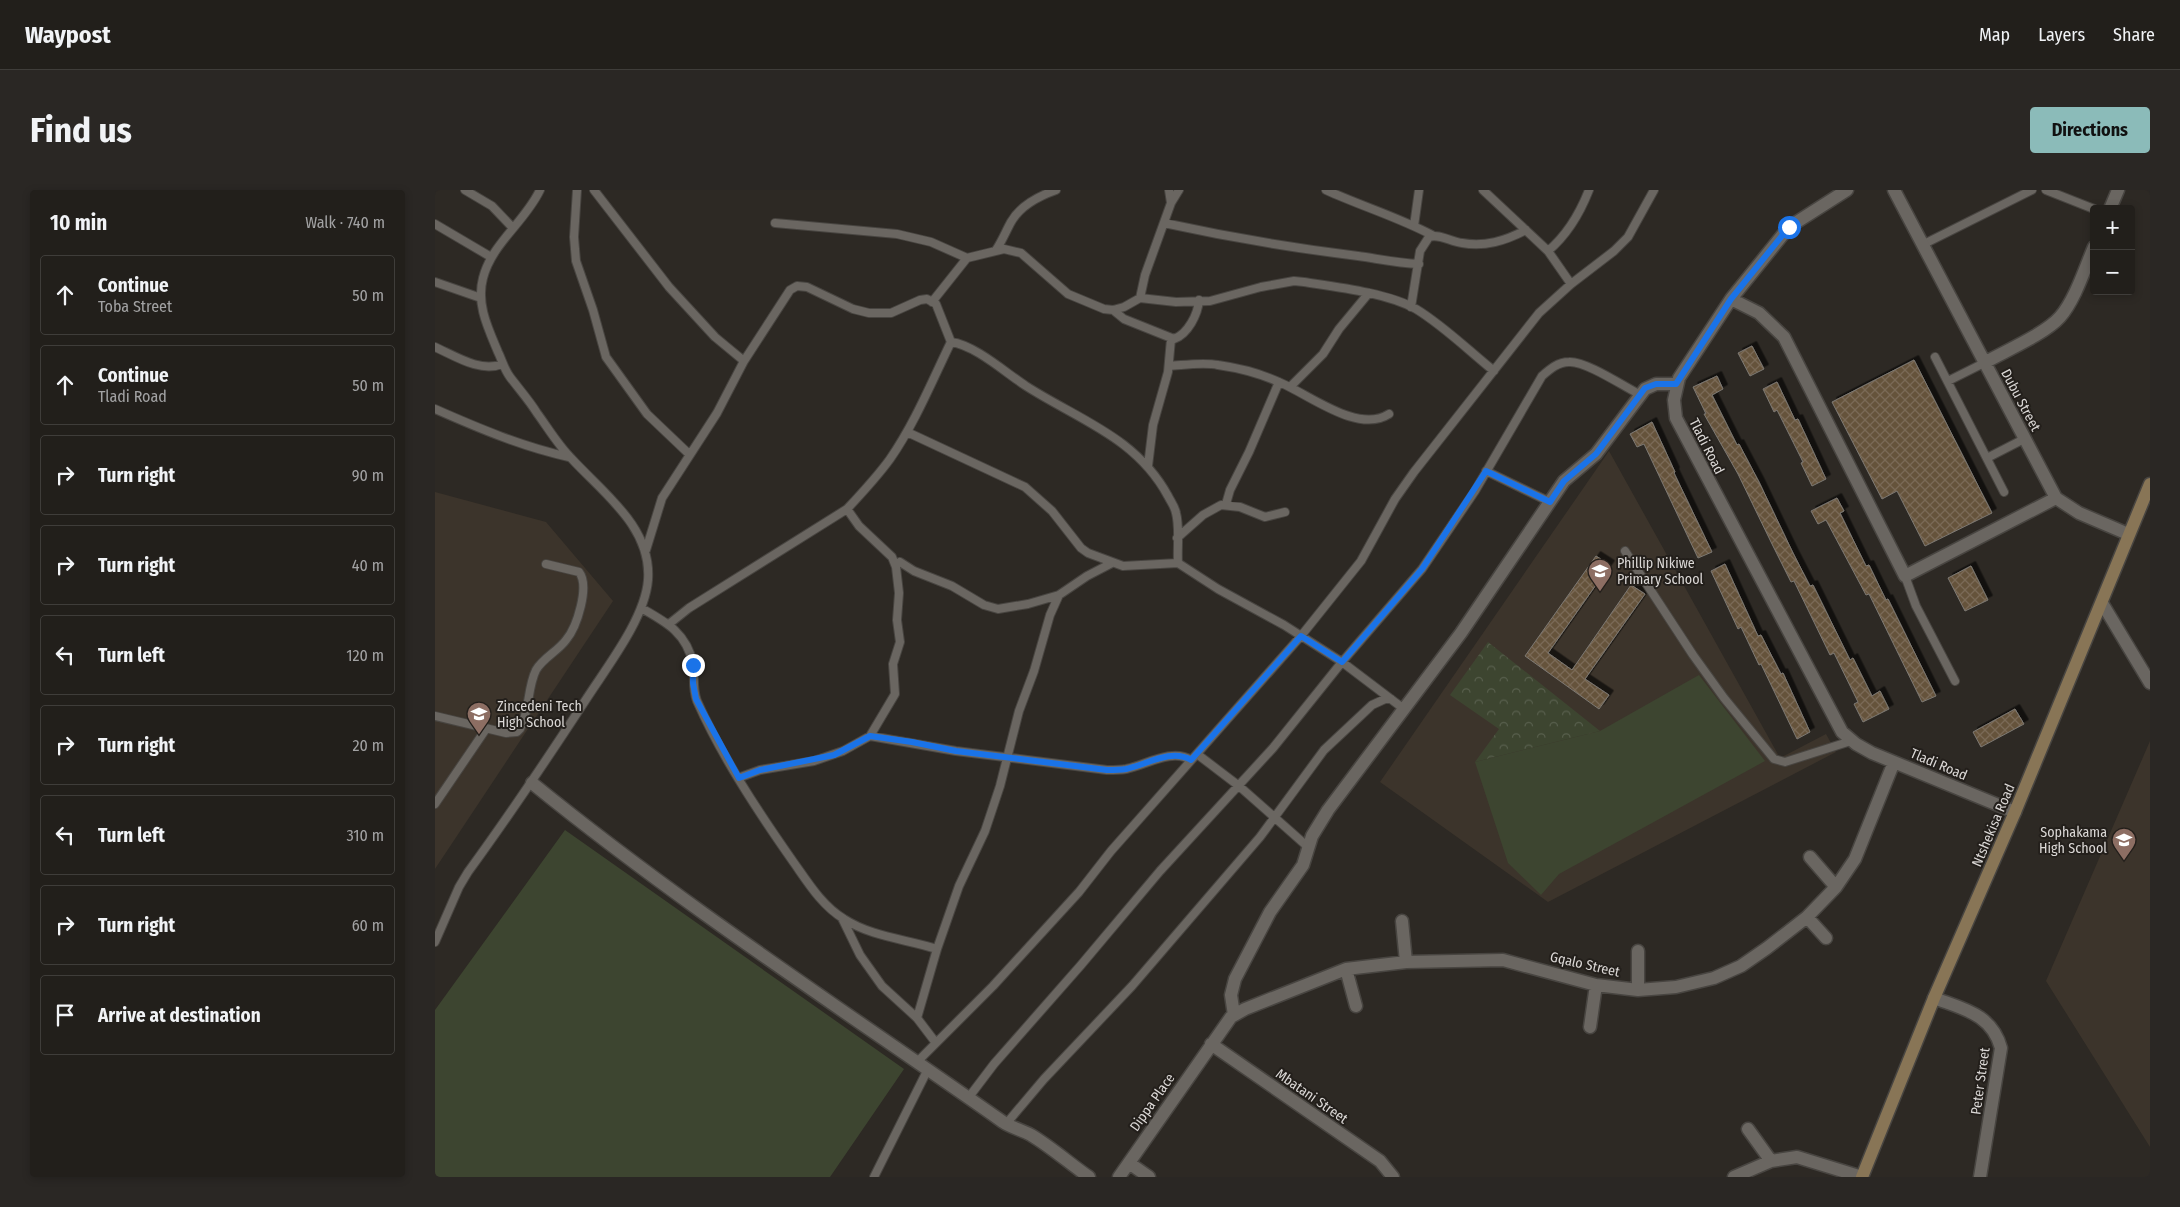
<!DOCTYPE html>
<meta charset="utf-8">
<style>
body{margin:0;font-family:"Fira Sans Condensed",sans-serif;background:#2a2724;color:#f1f3f6}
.controls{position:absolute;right:15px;top:15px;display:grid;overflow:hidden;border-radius:5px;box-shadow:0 2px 8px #0003}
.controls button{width:45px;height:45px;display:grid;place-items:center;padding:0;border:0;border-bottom:1px solid #3f3d3a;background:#221f1b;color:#f1f3f6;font:25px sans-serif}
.stop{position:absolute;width:15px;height:15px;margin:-11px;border:4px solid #1a73e8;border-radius:50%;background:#fff}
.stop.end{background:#1a73e8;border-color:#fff;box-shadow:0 1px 5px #0008}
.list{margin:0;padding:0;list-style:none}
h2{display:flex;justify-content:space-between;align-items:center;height:65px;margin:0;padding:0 20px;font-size:21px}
h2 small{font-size:16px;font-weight:400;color:#a2a2a3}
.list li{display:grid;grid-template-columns:32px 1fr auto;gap:15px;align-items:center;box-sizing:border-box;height:80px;margin:0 10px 10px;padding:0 10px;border:1px solid #3f3d3a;border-radius:5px}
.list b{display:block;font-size:19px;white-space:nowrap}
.list p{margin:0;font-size:16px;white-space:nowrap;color:#a2a2a3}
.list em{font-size:16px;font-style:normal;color:#a2a2a3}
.icon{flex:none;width:28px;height:28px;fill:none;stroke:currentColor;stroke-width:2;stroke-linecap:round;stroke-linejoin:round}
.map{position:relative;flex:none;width:1715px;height:987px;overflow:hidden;border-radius:5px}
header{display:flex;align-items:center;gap:30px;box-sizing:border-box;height:70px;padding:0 25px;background:#221f1b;border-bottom:1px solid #3f3d3a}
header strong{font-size:24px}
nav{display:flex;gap:28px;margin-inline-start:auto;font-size:18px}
.intro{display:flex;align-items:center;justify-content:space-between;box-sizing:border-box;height:120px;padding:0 30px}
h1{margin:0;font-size:35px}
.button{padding:12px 22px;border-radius:5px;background:#8bbbb9;color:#111;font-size:18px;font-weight:700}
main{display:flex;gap:30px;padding:0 30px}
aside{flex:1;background:#221f1b;border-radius:5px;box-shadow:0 2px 8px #0003}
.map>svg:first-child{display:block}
.built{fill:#3c342b}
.park{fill:url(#park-crowns)}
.pitch{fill:#3d4530}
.building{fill:url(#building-cross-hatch);stroke:#7d7973;filter:url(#shadow)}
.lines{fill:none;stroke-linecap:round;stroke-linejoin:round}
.lane-casing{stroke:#484541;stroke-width:10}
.street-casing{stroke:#484541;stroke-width:15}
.secondary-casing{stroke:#484541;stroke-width:15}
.lane{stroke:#6a6661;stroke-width:8}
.street{stroke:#6a6661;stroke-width:12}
.secondary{stroke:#887556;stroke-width:12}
.route{stroke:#1a73e8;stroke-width:6}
.labels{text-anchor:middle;stroke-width:4;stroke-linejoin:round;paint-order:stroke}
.street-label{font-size:14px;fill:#dbd8d6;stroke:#231f1b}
.poi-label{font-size:14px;fill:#dbd8d6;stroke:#231f1b;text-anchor:start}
</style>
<header>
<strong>Waypost</strong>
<nav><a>Map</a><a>Layers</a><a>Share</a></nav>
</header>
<div class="intro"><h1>Find us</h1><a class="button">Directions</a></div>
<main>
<aside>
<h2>10 min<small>Walk · 740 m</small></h2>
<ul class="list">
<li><svg class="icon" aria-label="ahead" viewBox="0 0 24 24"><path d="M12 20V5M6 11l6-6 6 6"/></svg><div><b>Continue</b><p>Toba Street</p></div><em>50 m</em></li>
<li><svg class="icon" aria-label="ahead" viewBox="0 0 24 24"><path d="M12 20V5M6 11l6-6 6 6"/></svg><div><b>Continue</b><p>Tladi Road</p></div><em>50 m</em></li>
<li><svg class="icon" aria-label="right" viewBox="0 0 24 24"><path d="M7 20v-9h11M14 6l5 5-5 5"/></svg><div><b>Turn right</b></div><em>90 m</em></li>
<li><svg class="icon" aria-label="right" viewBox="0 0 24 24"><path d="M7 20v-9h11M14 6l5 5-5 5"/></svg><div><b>Turn right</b></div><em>40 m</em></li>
<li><svg class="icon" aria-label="left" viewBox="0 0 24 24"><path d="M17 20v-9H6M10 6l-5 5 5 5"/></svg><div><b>Turn left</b></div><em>120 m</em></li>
<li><svg class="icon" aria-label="right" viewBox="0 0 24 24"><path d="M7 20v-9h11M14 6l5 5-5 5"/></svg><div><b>Turn right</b></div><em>20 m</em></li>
<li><svg class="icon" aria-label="left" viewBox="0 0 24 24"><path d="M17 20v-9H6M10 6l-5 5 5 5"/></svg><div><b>Turn left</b></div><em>310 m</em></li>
<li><svg class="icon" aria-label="right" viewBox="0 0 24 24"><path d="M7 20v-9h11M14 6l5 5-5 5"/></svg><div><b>Turn right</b></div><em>60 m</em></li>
<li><svg class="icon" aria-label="arrive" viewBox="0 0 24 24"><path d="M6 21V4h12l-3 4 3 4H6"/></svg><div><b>Arrive at destination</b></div></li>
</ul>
</aside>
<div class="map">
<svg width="1715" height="987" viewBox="0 0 1715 987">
<defs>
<pattern id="park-crowns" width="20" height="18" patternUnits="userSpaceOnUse" patternTransform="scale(1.25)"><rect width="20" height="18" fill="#3d4530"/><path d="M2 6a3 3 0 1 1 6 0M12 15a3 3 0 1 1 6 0" fill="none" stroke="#585f4d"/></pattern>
<pattern id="building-cross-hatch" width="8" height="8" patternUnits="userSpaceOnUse" patternTransform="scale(1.25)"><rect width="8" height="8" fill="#65523b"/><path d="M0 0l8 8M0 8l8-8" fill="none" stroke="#7a6a57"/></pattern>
<filter id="shadow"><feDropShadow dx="4.5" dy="-4.5" stdDeviation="0" flood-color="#0009"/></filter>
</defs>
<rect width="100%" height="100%" fill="#2d2924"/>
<!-- built -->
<path class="built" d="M1174,261L1345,568L1391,544L1401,562L1113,712L945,592Z
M0,302L111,332L178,411L0,679Z
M1715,551V957L1611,791Z"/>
<!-- park -->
<path class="park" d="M1053,452L1165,541L1040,572L1064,539L1015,505Z"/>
<!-- pitch -->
<path class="pitch" d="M1264,485L1330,571L1124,684L1106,705L1073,673L1040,572L1165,541Z
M130,640L469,879L395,987H0V820Z"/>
<!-- building -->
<path class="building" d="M1317,156L1329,179L1315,186L1303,163Z
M1479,170L1557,323L1490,356L1462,301L1447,309L1397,212Z
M1282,186L1288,199L1277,205L1302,255L1304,254L1324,292L1358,363L1375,396L1378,395L1415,470L1418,468L1437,506L1445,501L1454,519L1428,532L1419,514L1423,512L1399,463L1395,465L1359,391L1356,392L1337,354L1303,284L1269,224H1271L1258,197Z
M1342,192L1360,230L1363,229L1391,289L1377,296L1366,273L1368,272L1342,220L1339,222L1328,199Z
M1217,232L1240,282L1239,283L1277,362L1263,368L1209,254L1202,257L1195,244Z
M1402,308L1409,321L1405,323L1431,376L1434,375L1451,410L1453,409L1501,506L1487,512L1434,404L1431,405L1391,330L1383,334L1376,321Z
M1161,366L1175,375L1113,463L1137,480L1196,395L1210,404L1150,489L1174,505L1164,519L1090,466Z
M1290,374L1323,446L1326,445L1346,484L1348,483L1375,542L1362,549L1326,474L1324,475L1306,437L1303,439L1276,381Z
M1536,376L1553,410L1530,421L1513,388Z
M1580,519L1589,534L1546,557L1538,542Z"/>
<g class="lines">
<defs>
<path id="lane" d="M30,0L57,16L77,37
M142,0L139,47L141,71L158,120L171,167L212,224L254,264
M159,0L234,97L280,147L309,171
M891,0C926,16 963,27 997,45
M1048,0L1113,61L1136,94
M1611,0L1659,19
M736,13L744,0
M340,33L462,44L496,52L532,68
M729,33C793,47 858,58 923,66C944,69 963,73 984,74
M0,34L56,67
M979,36L984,0
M1487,55L1597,0
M561,60C567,51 571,41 576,32C585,16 604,6 621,0
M1113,61C1132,45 1145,23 1154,0
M0,92L46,108
M705,108L710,85L736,13L734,0
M497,112L532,68L569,59L586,63L633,104L669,119L678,120L689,117L705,108L741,112L775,111L826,97L859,91L869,92C902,97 953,103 981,119C1009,136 1034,161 1059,181
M976,117L985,61L994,47C1004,43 1016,52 1027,53C1050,57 1070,51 1091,40
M678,120L689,129L739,149C753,144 763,124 764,110
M516,152C540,155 571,183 591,196C644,230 701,247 733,306C736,312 740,317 741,323C745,338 742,357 743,373
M0,157C20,166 46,183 67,174
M1500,167L1569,302
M734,176C750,175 768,172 783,175C804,178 827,184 846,193C875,205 923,244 954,224
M1513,191L1549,173
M855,197L888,164L904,139L933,104
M0,219C43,238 88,257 134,267
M472,242L590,297L617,321L646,358L653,363L688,376L743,373L783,399L849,435L907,472L969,519
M1552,268L1589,249
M713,276L718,235L733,182L736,149
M1051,281L1115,312
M791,314L795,300L814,262L844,192
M742,348L768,325L786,315L805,317L830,327L850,322
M211,360L227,308L282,223L309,171L355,100L362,96L372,97L418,119L434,123H456L485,110L492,109L501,114L516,152C497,191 480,233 455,269C442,287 427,303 412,319L254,418L234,434
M1190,361L1258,465L1289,508L1339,569L1350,572L1416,551
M465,372L479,381L517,396L549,415L563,419L593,414L624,405L652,386L677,373
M1470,386L1481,416L1520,491
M206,418C231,432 252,443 258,474C260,487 257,498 262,511C287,567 322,620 357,670C372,691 386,715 409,729C437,747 471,749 502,759
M0,526L71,543L82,542L85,539C95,521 92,498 101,480C108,468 123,461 131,450C142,437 155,396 144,382L111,374
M435,546L521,561L672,580C678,580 685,580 691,579C711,575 737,558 756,570
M762,564L804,596L873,657
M303,588L325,580L379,571L408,561L435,546L460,504L458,474L465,452L462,430L464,403L461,377L457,367L424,336L412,319
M0,614L51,539
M407,728L425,765L447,796L482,828L501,853
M0,752L24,697L33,682C74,626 112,569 150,511C171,478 210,429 213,390C217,337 168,303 136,268C123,255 113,238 102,223C94,210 84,199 75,187C69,179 67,170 63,162C53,138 41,114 48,88C57,53 90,32 105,0
M482,828L502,759L524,696L550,641L565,596L584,521L599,481L615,425L624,405
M482,872L558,796L644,702L676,661L866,446L926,371L960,309L979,282L1104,123L1136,94L1179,61L1193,47L1219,0
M534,907L559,874L646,775L725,681L838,558L907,472L987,379L1040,301L1107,186C1115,179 1123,172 1134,172C1151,171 1188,196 1204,204
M571,934L609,889L697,796L825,647L889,560L937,515L950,509H956
M439,987L493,879"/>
<path id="street" d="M1412,0L1354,37L1296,109L1244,188L1239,210L1241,228L1407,542L1421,554L1437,563L1580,622
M1459,0L1621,308L1644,323L1693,344
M1675,19L1683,0
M1296,109L1324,123L1349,147L1470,386L1621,308
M1549,173C1570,161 1610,144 1625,127C1640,110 1650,78 1659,57
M1667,413L1715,493
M97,593C247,715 410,821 568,932C577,938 587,940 596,945C616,957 634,973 654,987
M1375,667L1401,697
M1372,727L1391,748
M967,731L971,772
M911,779L921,816
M1203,800V761
M1499,808C1528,819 1557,824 1566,858L1545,987
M799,825L796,805L800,789L835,722L868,675L877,646L893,620L1026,443L1129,291L1161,264L1210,199L1221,194H1241
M1155,837L1161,795
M776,854L945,971L958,987
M1313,939L1336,971
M694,973L714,987
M684,987L796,827L810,819L911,779L971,772L1068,770L1161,795L1203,800L1241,797L1279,788L1306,776L1332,758L1372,727L1401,697L1420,669L1459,572
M1299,987L1336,971L1362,967L1427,987"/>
<path id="secondary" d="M1427,987L1499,808L1580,622L1715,294"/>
</defs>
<!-- lane casing -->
<use href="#lane" class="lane-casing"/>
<!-- street casing -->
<use href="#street" class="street-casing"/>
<!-- secondary casing -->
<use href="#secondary" class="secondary-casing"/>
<!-- lane -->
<use href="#lane" class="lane"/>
<!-- street -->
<use href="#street" class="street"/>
<!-- secondary -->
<use href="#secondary" class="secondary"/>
</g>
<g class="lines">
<!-- route -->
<path class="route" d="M258,475V493L261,509L304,588L325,580L399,565L435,546L477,552L521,561L672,580C678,580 685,580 691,579C711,575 736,558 756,570L866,446L907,472L987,379L1051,281L1115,312L1129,291L1161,264L1210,198L1221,194H1241L1296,109L1354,37"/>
</g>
<!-- icons -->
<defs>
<symbol id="school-pin" viewBox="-11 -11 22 30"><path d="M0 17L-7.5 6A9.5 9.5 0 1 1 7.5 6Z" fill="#8d6e63" stroke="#231f1b"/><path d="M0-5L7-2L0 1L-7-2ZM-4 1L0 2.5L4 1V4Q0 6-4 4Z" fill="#fff"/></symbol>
</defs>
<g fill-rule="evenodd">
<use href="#school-pin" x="1151" y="367" width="28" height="38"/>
<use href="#school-pin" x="30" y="510" width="28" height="38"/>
<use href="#school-pin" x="1675" y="636" width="28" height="38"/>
</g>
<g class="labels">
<!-- street labels -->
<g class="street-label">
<text transform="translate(1586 210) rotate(62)" y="5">Dubu Street</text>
<text transform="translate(1272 256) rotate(63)" y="5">Tladi Road</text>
<text transform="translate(1504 574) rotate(23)" y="5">Tladi Road</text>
<text transform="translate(1558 635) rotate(-67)" y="5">Ntshekisa Road</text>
<text transform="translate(1150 774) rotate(13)" y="5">Gqalo Street</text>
<text transform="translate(1545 891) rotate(-82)" y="5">Peter Street</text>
<text transform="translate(877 906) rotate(35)" y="5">Mbatani Street</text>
<text transform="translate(717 912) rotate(-55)" y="5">Dippa Place</text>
</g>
<!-- poi labels -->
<g class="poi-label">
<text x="1182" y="378">Phillip Nikiwe<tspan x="1182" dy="16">Primary School</tspan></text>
<text x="62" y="521">Zincedeni Tech<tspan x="62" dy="16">High School</tspan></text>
<text x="1672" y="647" text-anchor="end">Sophakama<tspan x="1672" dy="16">High School</tspan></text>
</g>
</g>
</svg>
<div class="controls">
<button>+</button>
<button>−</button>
</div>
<div class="stop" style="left:1354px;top:37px"></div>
<div class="stop end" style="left:258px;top:475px"></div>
</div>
</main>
